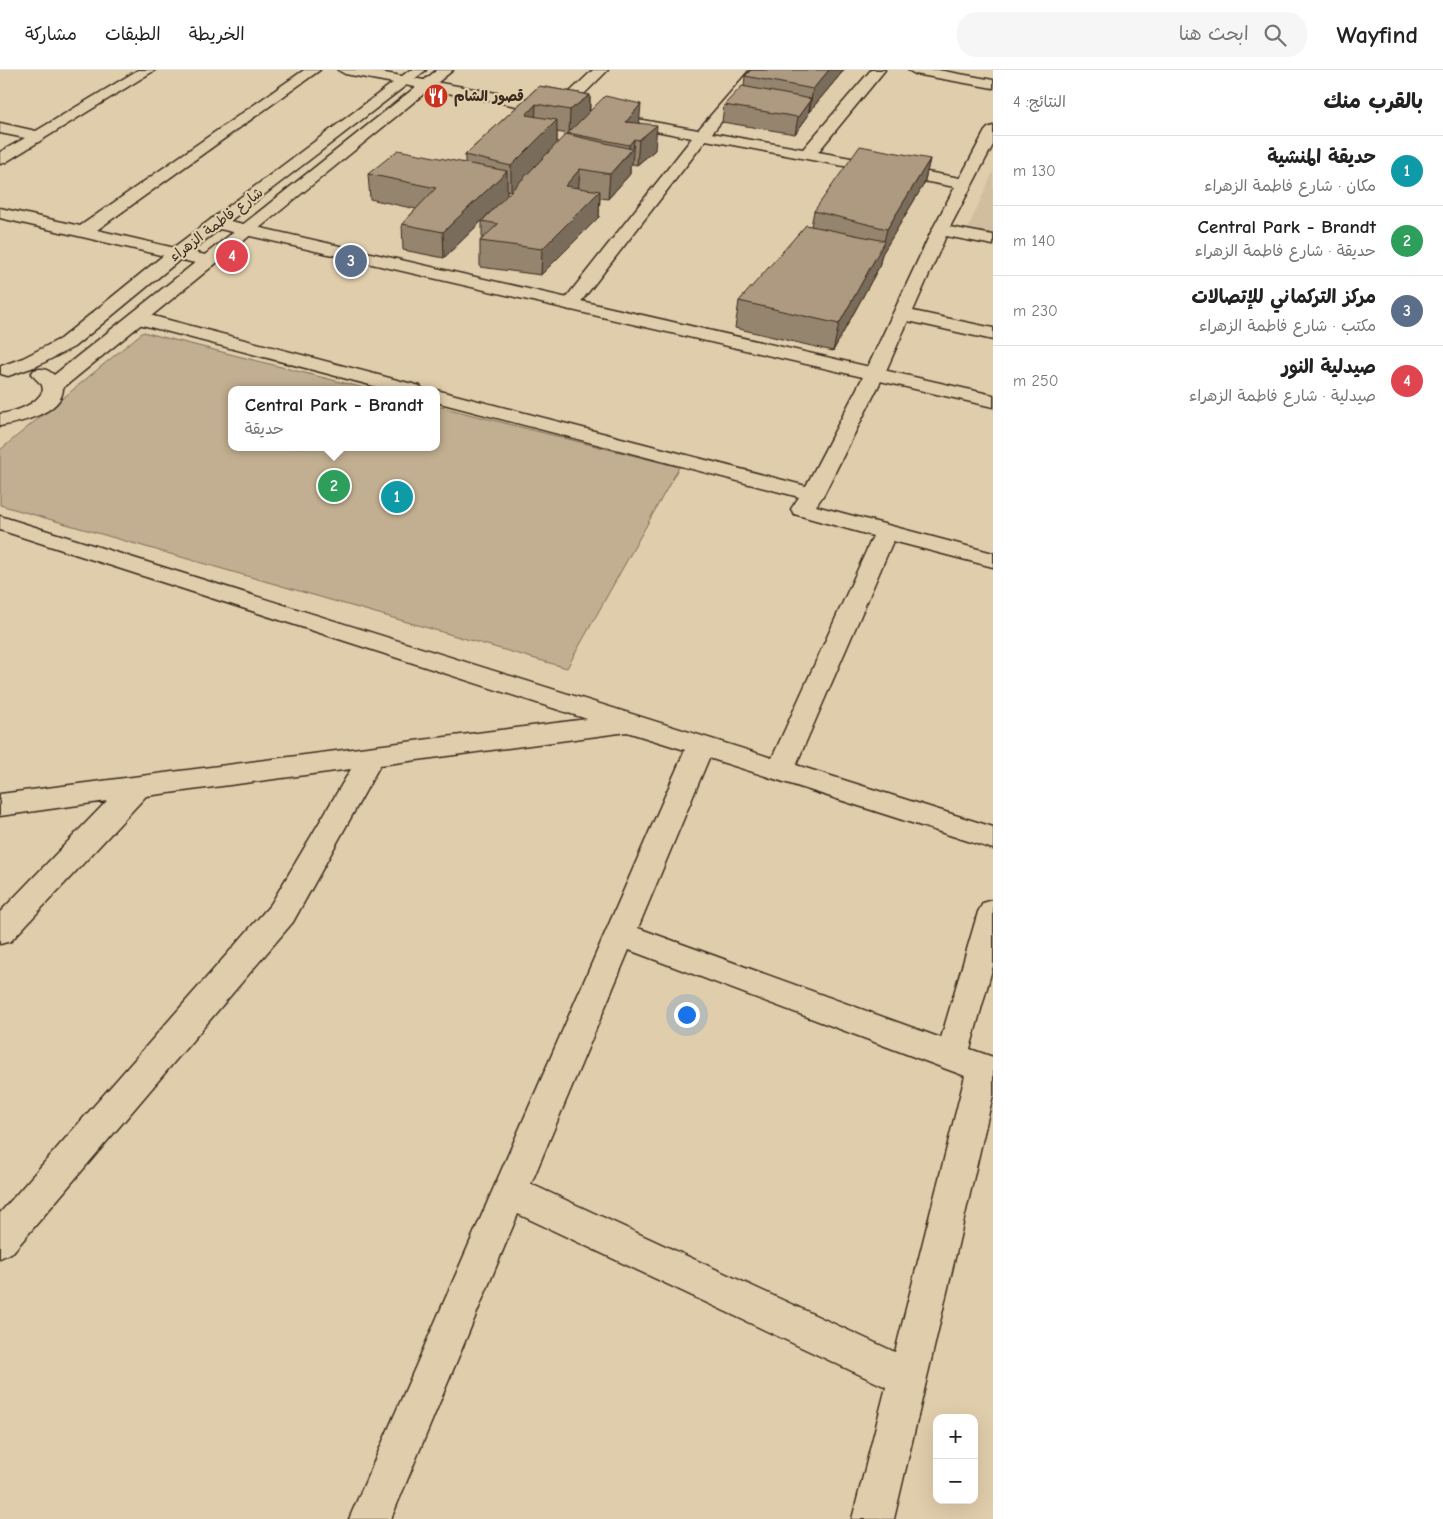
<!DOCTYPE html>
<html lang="ar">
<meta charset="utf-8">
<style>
body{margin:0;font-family:"Comic Neue","Playpen Sans Arabic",sans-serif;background:#f6f6f6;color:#222;direction:rtl}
.controls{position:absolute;right:15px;bottom:15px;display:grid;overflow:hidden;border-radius:10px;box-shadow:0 5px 20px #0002}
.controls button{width:45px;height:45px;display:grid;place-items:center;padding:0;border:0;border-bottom:1px solid #e0e0e0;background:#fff;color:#222;font:25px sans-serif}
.you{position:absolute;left:686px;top:944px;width:18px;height:18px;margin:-12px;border:4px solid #fff;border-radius:50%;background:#1a73e8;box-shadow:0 0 0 8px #1a73e833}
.badge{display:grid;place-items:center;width:32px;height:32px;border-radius:50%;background:#0b8043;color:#fff;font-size:16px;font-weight:700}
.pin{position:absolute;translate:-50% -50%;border:2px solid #fff;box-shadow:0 1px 5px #0006}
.popup{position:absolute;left:228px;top:316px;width:212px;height:65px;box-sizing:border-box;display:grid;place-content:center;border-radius:10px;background:#fff;filter:drop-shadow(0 1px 4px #0005);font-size:16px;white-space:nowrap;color:#767676}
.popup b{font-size:19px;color:#222}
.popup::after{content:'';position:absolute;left:50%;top:100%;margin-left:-10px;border:10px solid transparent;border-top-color:#fff}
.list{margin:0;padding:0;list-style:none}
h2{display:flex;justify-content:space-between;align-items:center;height:65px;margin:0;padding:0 20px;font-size:21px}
h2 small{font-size:16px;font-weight:400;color:#767676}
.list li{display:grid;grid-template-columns:32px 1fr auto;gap:15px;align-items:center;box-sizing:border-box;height:70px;padding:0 20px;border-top:1px solid #e0e0e0}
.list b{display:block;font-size:19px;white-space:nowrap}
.list p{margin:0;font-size:16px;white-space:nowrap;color:#767676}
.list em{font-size:16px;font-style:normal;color:#767676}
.icon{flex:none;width:28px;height:28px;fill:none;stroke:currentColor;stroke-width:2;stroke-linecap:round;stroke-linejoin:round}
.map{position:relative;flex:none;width:993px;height:1449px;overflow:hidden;direction:ltr}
header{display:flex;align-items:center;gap:30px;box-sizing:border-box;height:70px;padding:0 25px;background:#fff;border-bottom:1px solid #e0e0e0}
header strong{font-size:24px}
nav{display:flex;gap:28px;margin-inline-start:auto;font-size:18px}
.search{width:350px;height:45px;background:#f6f6f6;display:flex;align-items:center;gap:12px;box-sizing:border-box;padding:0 18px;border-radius:20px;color:#767676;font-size:19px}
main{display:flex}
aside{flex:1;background:#fff}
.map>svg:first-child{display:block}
.built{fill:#d1be9e}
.green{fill:#c2af91;stroke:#7e6c58}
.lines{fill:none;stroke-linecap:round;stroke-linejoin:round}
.minor-casing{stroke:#3b2a1e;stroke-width:3}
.tertiary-casing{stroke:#3b2a1e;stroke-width:3}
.secondary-casing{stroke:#3b2a1e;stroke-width:3}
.minor{fill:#e0cdab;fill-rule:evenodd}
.tertiary{fill:#e0cdab;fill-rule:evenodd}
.secondary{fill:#e0cdab;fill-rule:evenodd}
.wall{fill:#95846e;stroke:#3b2a1e}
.shaded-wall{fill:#796c5a;stroke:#3b2a1e}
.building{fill:#ad9a80;stroke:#3b2a1e}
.labels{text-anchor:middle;stroke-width:4.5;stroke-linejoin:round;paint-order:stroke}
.far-poi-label{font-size:14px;font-weight:bold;fill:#3b2a1e;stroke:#e0cdab;text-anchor:start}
.far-street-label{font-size:14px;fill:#3b2a1e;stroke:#e0cdab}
</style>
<header>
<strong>Wayfind</strong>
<div class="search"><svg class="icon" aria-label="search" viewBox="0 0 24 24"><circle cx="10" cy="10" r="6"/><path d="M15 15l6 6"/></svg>ابحث هنا</div>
<nav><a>الخريطة</a><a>الطبقات</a><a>مشاركة</a></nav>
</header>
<main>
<aside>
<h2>بالقرب منك<small>النتائج: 4</small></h2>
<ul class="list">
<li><span class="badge" style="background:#0f9aa8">1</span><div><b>حديقة المنشية</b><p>مكان · شارع فاطمة الزهراء</p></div><em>130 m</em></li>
<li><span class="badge" style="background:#2e9e5b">2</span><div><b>Central Park - Brandt</b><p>حديقة · شارع فاطمة الزهراء</p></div><em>140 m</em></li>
<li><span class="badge" style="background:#5c6f8a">3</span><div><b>مركز التركماني للإتصالات</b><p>مكتب · شارع فاطمة الزهراء</p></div><em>230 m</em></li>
<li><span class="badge" style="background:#e0444e">4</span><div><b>صيدلية النور</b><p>صيدلية · شارع فاطمة الزهراء</p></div><em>250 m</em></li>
</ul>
</aside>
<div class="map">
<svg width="993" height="1449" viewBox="0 0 993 1449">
<rect width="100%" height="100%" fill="#e0cdab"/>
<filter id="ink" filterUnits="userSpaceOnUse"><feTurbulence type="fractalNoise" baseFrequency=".02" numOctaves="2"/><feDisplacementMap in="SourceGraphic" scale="10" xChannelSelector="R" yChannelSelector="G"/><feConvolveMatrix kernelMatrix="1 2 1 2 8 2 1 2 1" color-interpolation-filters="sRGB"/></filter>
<g filter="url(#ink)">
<!-- built -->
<path class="built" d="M993,102V165L967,160Z"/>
<!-- green -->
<path class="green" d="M143,262L372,320H232V377H436L437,336L679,397L567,598L0,435V380Z"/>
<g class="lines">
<defs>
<path id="minor" d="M138,0H155L6,92L0,94V82L25,68L0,63V53L36,61Z
M304,0H320L97,160L214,187L217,191L214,195L208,196L0,148V138L80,156Z
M338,0H368L557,34L593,0H608L565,43L560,44L345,4Z
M750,0H764L712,63L803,79L871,0H885L818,82L960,108L985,61L988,58L993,56V75L950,157L993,165V175L946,166L913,241L993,258V270L908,251L885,303L824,424L816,436L993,483V497L893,471L796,695L993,757V779L709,688L638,858L941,968L978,842L983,833L993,830V896L970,979L993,987V1025L894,1449H852L886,1317L518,1144L391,1449H349L685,680L627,662L380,695L293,852L13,1182L0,1188V1143L271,834L351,699L146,726L11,871L0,874V842L107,731L0,746V724L587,649L0,460V446L772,688L873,466L794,444L791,439L799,427L436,332V320L806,416L865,303L932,160L955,117L706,70L576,238L570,240L564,238L561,234L692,68L615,53L613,50L615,47L620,46L698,60ZM629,880L965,1006L895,1282L531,1114Z
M908,0H938L993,10V18L915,4Z
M138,242L420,316L423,320H389L131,252L129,248L131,244Z"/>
<path id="tertiary" d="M217,148L993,325V337L211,157L209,153L211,149Z"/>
<path id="secondary" d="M410,0H426L182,188L74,277L37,296L8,306L1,304V296L23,288L60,269L170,180Z
M437,0H453L63,318C63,343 19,353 0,356V344C15,342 37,335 43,320L42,315L31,304L34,300C43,298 47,299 54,305Z"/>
</defs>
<!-- minor casing -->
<use href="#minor" class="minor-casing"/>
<!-- tertiary casing -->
<use href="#tertiary" class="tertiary-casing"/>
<!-- secondary casing -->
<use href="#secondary" class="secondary-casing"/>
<!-- minor -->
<use href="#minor" class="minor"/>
<!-- tertiary -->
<use href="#tertiary" class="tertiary"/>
<!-- secondary -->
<use href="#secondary" class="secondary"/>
</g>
<!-- wall -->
<path class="wall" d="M844,0L809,42L808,46L795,64L722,52L724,35L744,17L745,6Z
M539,16L590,25V41L639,53L655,80L637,95L632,94L630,96V104L608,129L600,128L599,147L541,205L480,197V171L482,168V151L568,64L557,62V74L511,121L507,120V126L444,188L403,180L402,154L416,139L370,129L368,104L465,93V85Z
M930,89L924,114L882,184L879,197L833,281L735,258L739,231L811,156L814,141Z"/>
<!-- shaded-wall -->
<path class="shaded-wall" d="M829,0H844L809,42L813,19Z
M590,25L589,49L569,63L570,40Z
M811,29L808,46L795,64L798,47Z
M536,34L535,58L526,45Z
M641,34L639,58L626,52Z
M557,50V74L511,121V96Z
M657,55L655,80L637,95L639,70Z
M634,69L632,94L630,96V104L608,129L610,104L629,83V75Z
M930,89L924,114L882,184L879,197L833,281L839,254L884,172L887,159Z
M580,99L578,124L565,116Z
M507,101V126L444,188L443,162Z
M600,121L599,147L541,205L542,179Z"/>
<!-- building -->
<path class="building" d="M751,0H829L813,19L745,6Z
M539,16L590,25L570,40L536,34L526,45L557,50L511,96L465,85Z
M742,16L811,29L798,47L724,35Z
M605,26L641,34L626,52L657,55L639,70L634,69L629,75L568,63Z
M566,64L632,79L610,104L580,99L565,116L600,121L542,179L480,171L498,154L482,151Z
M860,76L930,89L887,159L814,141Z
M398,80L507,101L443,162L402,154L436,118L368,104Z
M806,155L885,171L839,254L739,231Z"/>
</g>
<!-- icons -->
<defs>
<symbol id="restaurant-disc" viewBox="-11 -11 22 22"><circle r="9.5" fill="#c8321e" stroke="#e0cdab"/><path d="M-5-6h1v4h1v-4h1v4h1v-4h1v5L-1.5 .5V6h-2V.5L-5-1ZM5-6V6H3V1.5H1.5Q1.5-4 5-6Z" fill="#fff"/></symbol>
</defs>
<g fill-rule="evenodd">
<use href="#restaurant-disc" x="422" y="12" width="28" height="28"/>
</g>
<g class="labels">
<!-- far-poi labels -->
<g class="far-poi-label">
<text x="454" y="31">قصور الشام</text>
</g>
<!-- far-street labels -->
<g class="far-street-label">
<text transform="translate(216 154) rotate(-37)" y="5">شارع فاطمة الزهراء</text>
</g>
</g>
</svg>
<div class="controls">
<button>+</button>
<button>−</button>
</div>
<div class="you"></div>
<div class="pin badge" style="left:397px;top:427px;background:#0f9aa8">1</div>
<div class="pin badge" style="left:334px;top:416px;background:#2e9e5b">2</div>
<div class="popup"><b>Central Park - Brandt</b>حديقة</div>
<div class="pin badge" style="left:351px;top:191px;background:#5c6f8a">3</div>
<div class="pin badge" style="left:232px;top:186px;background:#e0444e">4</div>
</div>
</main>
